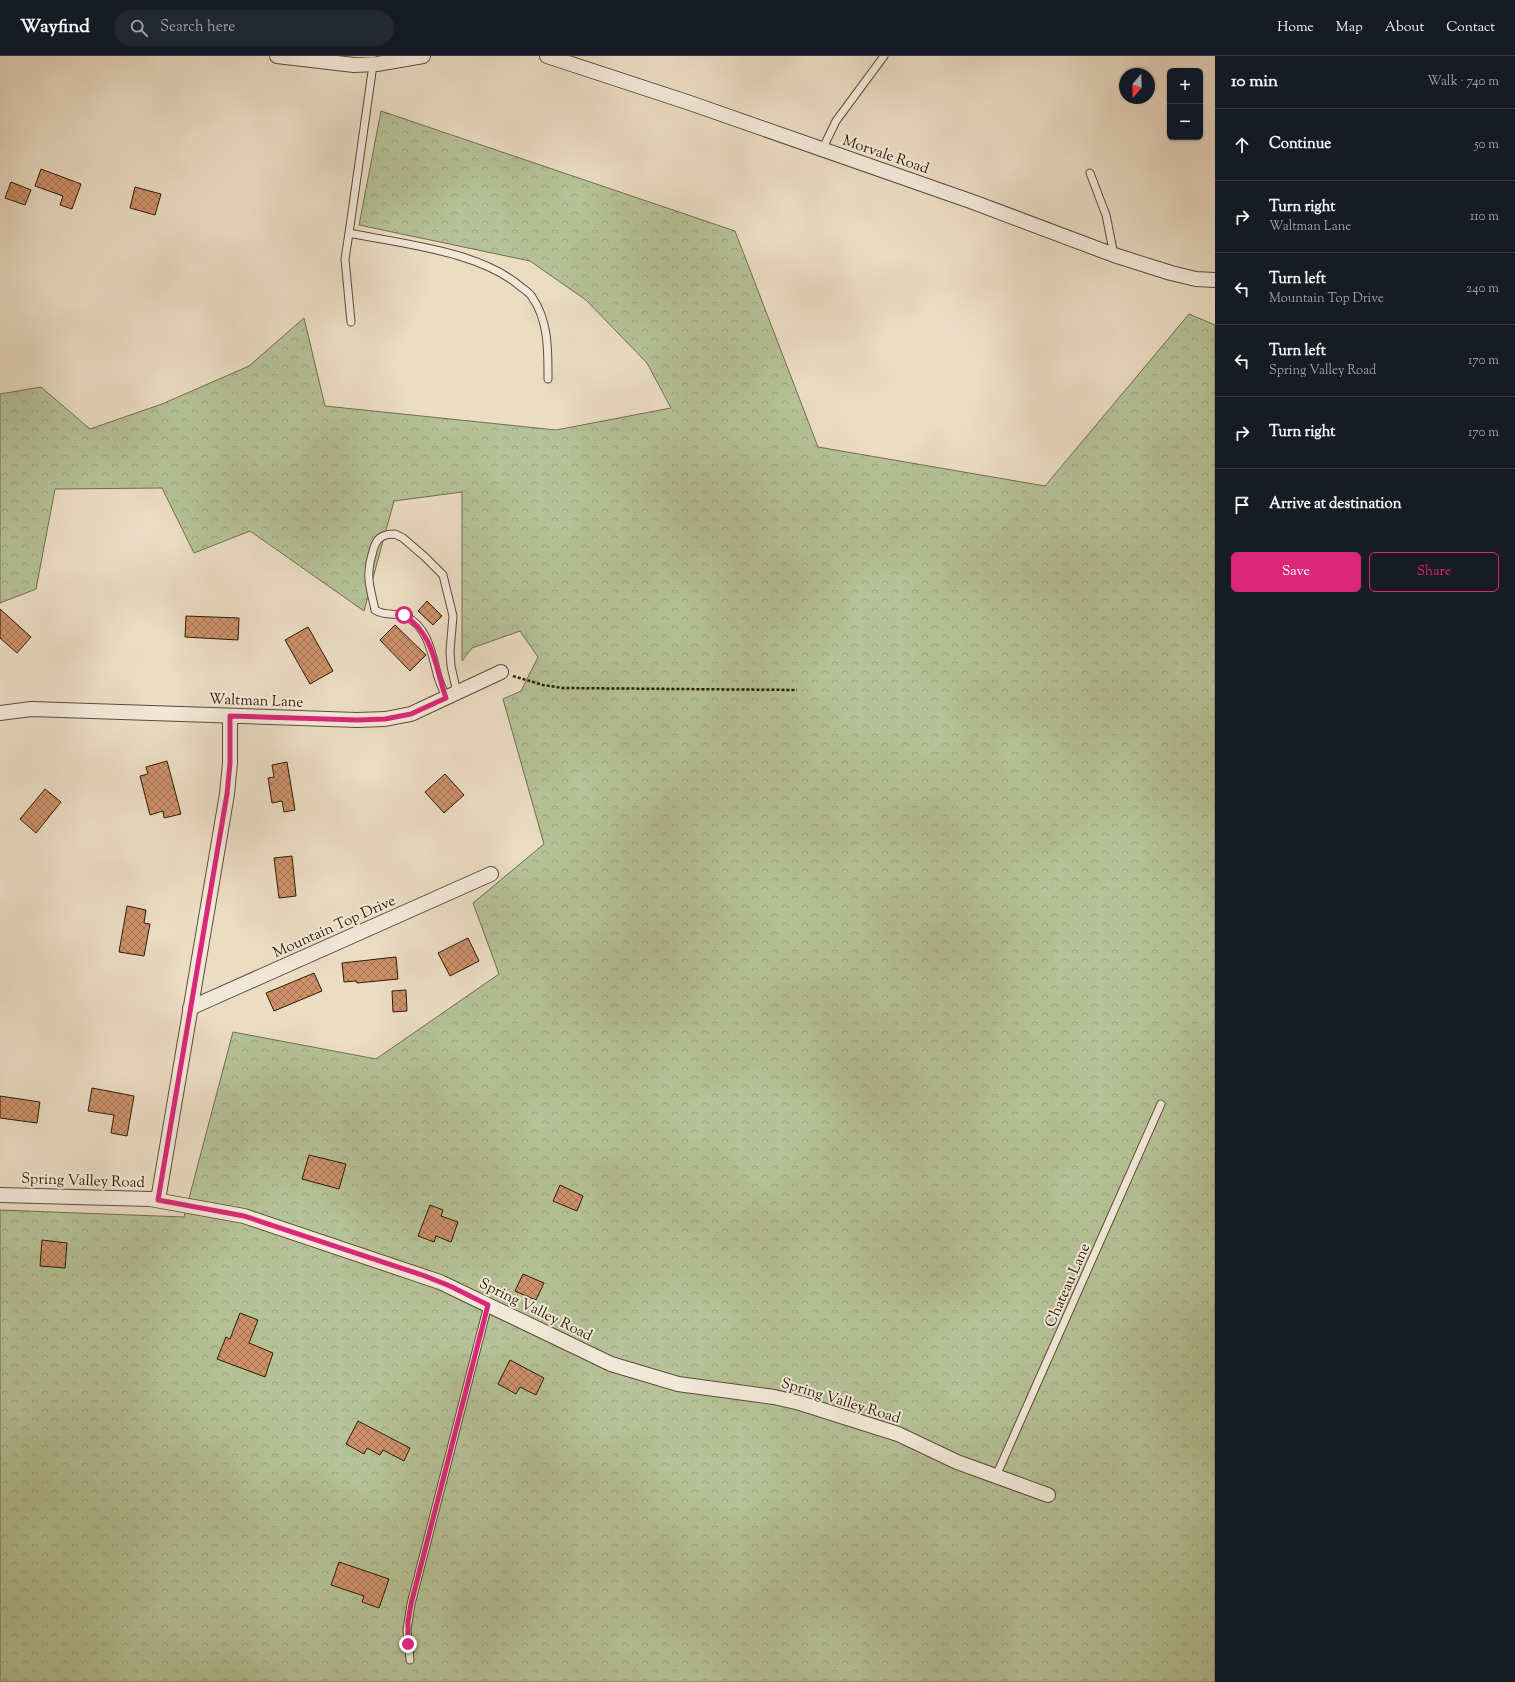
<!DOCTYPE html>
<meta charset="utf-8">
<style>
body{margin:0;font-family:"Sorts Mill Goudy",serif;background:#242831;color:#f1f3f6}
.controls{position:absolute;right:12px;top:12px;display:grid;overflow:hidden;border-radius:6px;box-shadow:0 1px 3px #0004}
.controls button{width:36px;height:36px;display:grid;place-items:center;padding:0;border:0;border-bottom:1px solid #363941;background:#171b24;color:#f1f3f6;font:20px sans-serif}
.compass{position:absolute;left:1119px;top:12px;width:36px;height:36px;border-radius:50%;background:#171b24;box-shadow:0 1px 3px #0004;rotate:199deg}
.stop{position:absolute;width:12px;height:12px;margin:-9px;border:3px solid #db2777;border-radius:50%;background:#fff}
.stop.end{background:#db2777;border-color:#fff;box-shadow:0 1px 4px #0008}
.list{margin:0;padding:0;list-style:none}
h2{display:flex;justify-content:space-between;align-items:center;height:52px;margin:0;padding:0 16px;font-size:17px}
h2 small{font-size:13px;font-weight:400;color:#9ea1a6}
.list li{display:grid;grid-template-columns:26px 1fr auto;gap:12px;align-items:center;box-sizing:border-box;height:72px;padding:0 16px;border-top:1px solid #363941}
.list b{display:block;font-size:15px;white-space:nowrap}
.list p{margin:0;font-size:13px;white-space:nowrap;color:#9ea1a6}
.list em{font-size:13px;font-style:normal;color:#9ea1a6}
.actions{display:flex;gap:8px;padding:12px 16px}
.actions a{flex:1;padding:9px 0;border:1px solid #db2777;border-radius:6px;text-align:center;font-size:14px;color:#db2777}
.actions .main{background:#db2777;color:#fff}
.icon{flex:none;width:22px;height:22px;fill:none;stroke:currentColor;stroke-width:2;stroke-linecap:round;stroke-linejoin:round}
.map{position:relative;flex:none;width:1215px;height:1626px;overflow:hidden}
header{display:flex;align-items:center;gap:24px;box-sizing:border-box;height:56px;padding:0 20px;background:#171b24;border-bottom:1px solid #363941}
header strong{font-size:19px}
nav{display:flex;gap:22px;margin-inline-start:auto;font-size:14px}
.search{width:280px;height:36px;background:#242831;display:flex;align-items:center;gap:10px;box-sizing:border-box;padding:0 14px;border-radius:22px;color:#9ea1a6;font-size:15px}
main{display:flex}
aside{flex:1;background:#171b24}
.map>svg:first-child{display:block}
.forest{fill:url(#forest-crowns);stroke:#716e4c}
.building{fill:url(#building-cross-hatch);stroke:#2d1c03}
.lines{fill:none;stroke-linecap:round;stroke-linejoin:round}
.service-casing{stroke:#5c4c33;stroke-width:9}
.minor-casing{stroke:#5c4c33;stroke-width:16}
.path{stroke:#2d1c03;stroke-width:2.5;stroke-dasharray:3 2;stroke-linecap:butt}
.service{stroke:#f2e8d9;stroke-width:7}
.minor{stroke:#f2e8d9;stroke-width:14}
.route{stroke:#db2777;stroke-width:5}
.labels{text-anchor:middle;stroke-width:4;stroke-linejoin:round;paint-order:stroke}
.street-label{font-size:15px;fill:#2d1c03;stroke:#f2e8d9}
</style>
<header>
<strong>Wayfind</strong>
<div class="search"><svg class="icon" aria-label="search" viewBox="0 0 24 24"><circle cx="10" cy="10" r="6"/><path d="M15 15l6 6"/></svg>Search here</div>
<nav><a>Home</a><a>Map</a><a>About</a><a>Contact</a></nav>
</header>
<main>
<div class="map">
<svg width="1215" height="1626" viewBox="0 0 1215 1626">
<defs>
<pattern id="forest-crowns" width="20" height="18" patternUnits="userSpaceOnUse"><rect width="20" height="18" fill="#b5c196"/><path d="M2 6a3 3 0 1 1 6 0M12 15a3 3 0 1 1 6 0" fill="none" stroke="#9ca580"/></pattern>
<pattern id="building-cross-hatch" width="8" height="8" patternUnits="userSpaceOnUse"><rect width="8" height="8" fill="#cd916a"/><path d="M0 0l8 8M0 8l8-8" fill="none" stroke="#a77655"/></pattern>
</defs>
<rect width="100%" height="100%" fill="#ebdcc4"/>
<filter id="stains"><feTurbulence type="fractalNoise" baseFrequency=".005" numOctaves="4"/><feColorMatrix values="0 0 0 0 .2 0 0 0 0 .09 0 0 0 0 .02 0 0 0 .5 -.17"/></filter>
<radialGradient id="worn" r=".72"><stop offset=".6" stop-color="#630" stop-opacity="0"/><stop offset="1" stop-color="#630" stop-opacity=".3"/></radialGradient>
<!-- forest -->
<path class="forest" d="M381,55L735,175L818,391L1045,430L1189,258L1215,269V1626H0V1154L184,1161L233,976L376,1003L499,918L473,847L544,788L503,643L521,635L538,601L520,575L472,592L462,605V436L394,445L364,555L250,475L194,497L162,432L55,433L36,533L0,547V338L41,331L90,373L162,348L249,310L304,262L325,350L556,374L671,352L647,307L586,244L530,205L359,169Z"/>
<!-- building -->
<path class="building" d="M41,113L81,128L72,153L60,149L63,140L35,130Z
M11,126L31,134L25,149L5,142Z
M135,131L161,138L155,159L130,152Z
M427,545L442,560L433,569L418,555Z
M0,553L31,581L17,597L0,582Z
M186,560L239,562L238,584L185,581Z
M395,569L426,599L410,615L380,584Z
M308,571L333,615L310,628L285,584Z
M167,705L181,758L164,762L163,755L150,759L140,720L148,718L146,711Z
M287,706L295,754L284,756L282,745L272,747L268,722L274,721L272,709Z
M445,718L464,739L444,757L425,736Z
M45,733L61,746L36,777L20,763Z
M292,800L296,840L279,842L274,802Z
M127,850L146,854L144,867L150,868L144,900L119,896Z
M468,882L479,905L450,920L438,897Z
M396,901L398,923L357,927L356,925L344,926L342,907Z
M314,917L322,935L274,955L266,937Z
M406,934L407,955L393,956L392,935Z
M92,1032L134,1040L127,1080L111,1077L114,1059L88,1055Z
M0,1040L40,1046L37,1067L0,1062Z
M309,1099L346,1108L339,1133L302,1123Z
M560,1129L583,1140L577,1155L553,1145Z
M430,1149L443,1154L441,1160L458,1166L451,1186L436,1180L434,1186L418,1180Z
M42,1184L67,1187L65,1212L40,1210Z
M523,1218L544,1227L536,1244L515,1235Z
M240,1257L258,1264L249,1287L273,1297L265,1321L217,1303L226,1281L230,1283Z
M510,1304L544,1322L536,1339L520,1331L516,1338L498,1328Z
M358,1365L410,1392L404,1405L383,1394L380,1399L367,1392L364,1398L346,1388Z
M339,1506L389,1523L379,1552L362,1546L364,1540L331,1529Z"/>
<g class="lines">
<defs>
<path id="service" d="M373,9L349,177C402,188 480,195 521,231C525,234 530,237 532,241C549,265 548,296 548,323
M822,94L836,65L884,0
M1090,117L1106,159L1114,199
M349,177L345,203L351,266
M446,642C444,635 440,628 438,621C432,600 429,571 405,560C396,556 386,561 375,554C370,530 365,521 373,495C376,483 381,478 395,478L403,482L425,501L443,519L453,560L450,595L451,610L457,637
M996,1420L1161,1048
M410,1604L407,1574L411,1548L488,1249"/>
<path id="minor" d="M277,0L354,9L377,8L423,0
M547,0L690,47L973,146L1114,199L1171,217L1196,223L1215,224
M0,657L31,653L357,664L385,663L411,658L501,616
M190,952L491,818
M0,1139L150,1143L244,1160L440,1226L611,1308L678,1328L774,1341L800,1347L898,1378L957,1406L1048,1439
M158,1144L227,738L230,707V660"/>
</defs>
<!-- service casing -->
<use href="#service" class="service-casing"/>
<!-- minor casing -->
<use href="#minor" class="minor-casing"/>
<!-- path -->
<path class="path" d="M513,620L543,629L562,632L797,634"/>
<!-- service -->
<use href="#service" class="service"/>
<!-- minor -->
<use href="#minor" class="minor"/>
</g>
<g class="lines">
<!-- route -->
<path class="route" d="M404,559C434,578 435,611 446,642L411,658L385,663L357,664L230,660V707L227,738L158,1144L244,1160L425,1220L450,1230L488,1249L411,1548L408,1566V1588"/>
</g>
<g class="labels">
<!-- street labels -->
<g class="street-label">
<text transform="translate(886 98) rotate(19)" y="5">Morvale Road</text>
<text transform="translate(256 644) rotate(2)" y="5">Waltman Lane</text>
<text transform="translate(334 870) rotate(-24)" y="5">Mountain Top Drive</text>
<text transform="translate(83 1124) rotate(2)" y="5">Spring Valley Road</text>
<text transform="translate(1067 1229) rotate(-66)" y="5">Chateau Lane</text>
<text transform="translate(536 1253) rotate(26)" y="5">Spring Valley Road</text>
<text transform="translate(841 1344) rotate(17)" y="5">Spring Valley Road</text>
</g>
</g>
<rect width="100%" height="100%" filter="url(#stains)"/>
<rect width="100%" height="100%" fill="url(#worn)"/>
</svg>
<div class="controls">
<button>+</button>
<button>−</button>
</div>
<svg class="compass" viewBox="-18 -18 36 36"><path d="M0-13l5 13h-10z" fill="#e53935"/><path d="M0 13l5-13h-10z" fill="#9ea1a6"/></svg>
<div class="stop" style="left:404px;top:559px"></div>
<div class="stop end" style="left:408px;top:1588px"></div>
</div>
<aside>
<h2>10 min<small>Walk · 740 m</small></h2>
<ul class="list">
<li><svg class="icon" aria-label="ahead" viewBox="0 0 24 24"><path d="M12 20V5M6 11l6-6 6 6"/></svg><div><b>Continue</b></div><em>50 m</em></li>
<li><svg class="icon" aria-label="right" viewBox="0 0 24 24"><path d="M7 20v-9h11M14 6l5 5-5 5"/></svg><div><b>Turn right</b><p>Waltman Lane</p></div><em>110 m</em></li>
<li><svg class="icon" aria-label="left" viewBox="0 0 24 24"><path d="M17 20v-9H6M10 6l-5 5 5 5"/></svg><div><b>Turn left</b><p>Mountain Top Drive</p></div><em>240 m</em></li>
<li><svg class="icon" aria-label="left" viewBox="0 0 24 24"><path d="M17 20v-9H6M10 6l-5 5 5 5"/></svg><div><b>Turn left</b><p>Spring Valley Road</p></div><em>170 m</em></li>
<li><svg class="icon" aria-label="right" viewBox="0 0 24 24"><path d="M7 20v-9h11M14 6l5 5-5 5"/></svg><div><b>Turn right</b></div><em>170 m</em></li>
<li><svg class="icon" aria-label="arrive" viewBox="0 0 24 24"><path d="M6 21V4h12l-3 4 3 4H6"/></svg><div><b>Arrive at destination</b></div></li>
</ul>
<div class="actions"><a class="main">Save</a><a>Share</a></div>
</aside>
</main>
